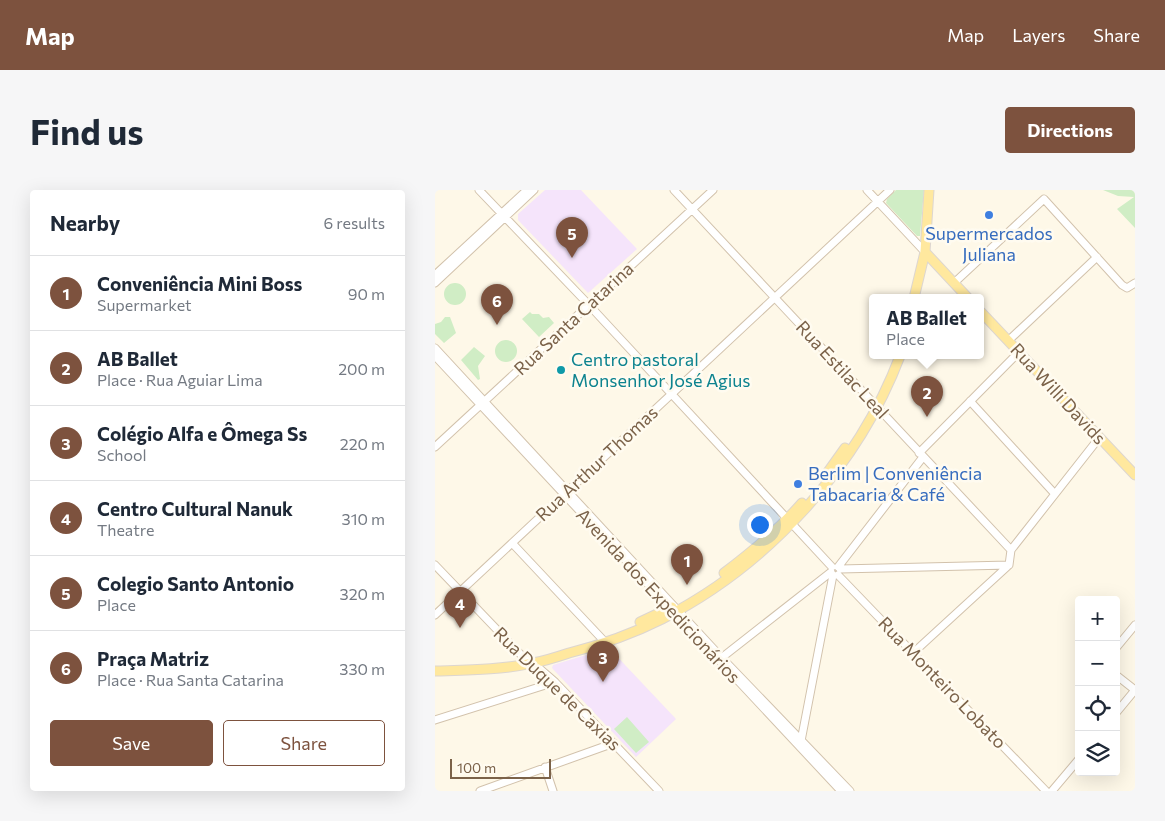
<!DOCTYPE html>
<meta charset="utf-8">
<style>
body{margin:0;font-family:Commissioner,sans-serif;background:#f6f6f7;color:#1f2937}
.controls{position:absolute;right:15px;bottom:15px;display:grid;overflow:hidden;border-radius:5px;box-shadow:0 5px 20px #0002}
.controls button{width:45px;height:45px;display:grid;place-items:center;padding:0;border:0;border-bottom:1px solid #e0e1e3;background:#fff;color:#1f2937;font:25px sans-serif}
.scale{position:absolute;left:15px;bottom:12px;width:101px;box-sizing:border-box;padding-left:5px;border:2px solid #7b6249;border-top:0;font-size:14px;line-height:18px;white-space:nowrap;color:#7b6249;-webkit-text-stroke:4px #fffbf0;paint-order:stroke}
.you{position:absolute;left:324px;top:334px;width:18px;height:18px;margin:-12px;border:4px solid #fff;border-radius:50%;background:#1a73e8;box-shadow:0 0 0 8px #1a73e833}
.badge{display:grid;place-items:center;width:32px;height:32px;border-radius:50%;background:#7d523e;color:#fff;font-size:16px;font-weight:700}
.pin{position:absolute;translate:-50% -41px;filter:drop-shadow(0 1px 2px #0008)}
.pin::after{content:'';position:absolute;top:26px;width:18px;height:15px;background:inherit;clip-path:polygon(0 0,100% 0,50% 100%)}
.popup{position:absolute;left:434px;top:104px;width:115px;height:65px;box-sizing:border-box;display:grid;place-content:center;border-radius:5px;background:#fff;filter:drop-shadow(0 1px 4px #0005);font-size:16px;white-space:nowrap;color:#747a83}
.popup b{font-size:19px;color:#1f2937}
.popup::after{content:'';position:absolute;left:50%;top:100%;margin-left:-10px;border:10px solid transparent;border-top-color:#fff}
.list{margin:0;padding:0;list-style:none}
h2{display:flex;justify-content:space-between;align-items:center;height:65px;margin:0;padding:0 20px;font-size:21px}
h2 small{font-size:16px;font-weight:400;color:#747a83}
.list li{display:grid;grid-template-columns:32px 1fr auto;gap:15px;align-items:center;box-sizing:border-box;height:75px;padding:0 20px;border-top:1px solid #e0e1e3}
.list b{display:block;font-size:19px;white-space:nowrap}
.list p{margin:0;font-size:16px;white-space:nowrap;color:#747a83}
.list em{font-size:16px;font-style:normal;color:#747a83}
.actions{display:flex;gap:10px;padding:15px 20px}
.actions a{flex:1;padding:11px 0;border:1px solid #7d523e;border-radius:5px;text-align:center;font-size:18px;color:#7d523e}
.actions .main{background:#7d523e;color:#fff}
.icon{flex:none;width:28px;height:28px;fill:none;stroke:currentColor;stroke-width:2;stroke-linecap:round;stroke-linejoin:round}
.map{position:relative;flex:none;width:700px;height:601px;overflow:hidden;border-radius:5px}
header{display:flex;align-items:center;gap:30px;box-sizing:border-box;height:70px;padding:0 25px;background:#7d523e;color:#fff}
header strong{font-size:24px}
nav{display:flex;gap:28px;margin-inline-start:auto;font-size:18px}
.intro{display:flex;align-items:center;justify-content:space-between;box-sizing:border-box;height:120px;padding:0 30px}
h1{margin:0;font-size:35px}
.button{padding:12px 22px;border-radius:5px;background:#7d523e;color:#fff;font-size:18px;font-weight:700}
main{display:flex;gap:30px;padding:0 30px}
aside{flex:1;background:#fff;border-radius:5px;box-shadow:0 5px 20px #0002}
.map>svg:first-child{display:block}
.education{fill:#f5e4fb}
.green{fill:#d0edc5}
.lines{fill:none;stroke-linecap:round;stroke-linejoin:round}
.minor-casing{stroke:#d2c2ac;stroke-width:9}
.major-casing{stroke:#ddd6d0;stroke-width:11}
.minor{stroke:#fff;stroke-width:7}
.major{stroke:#ffe89e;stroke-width:9}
.shop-dot{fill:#3f7fe0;stroke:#fffbf0;stroke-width:2}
.culture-dot{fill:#0f9aa8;stroke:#fffbf0;stroke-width:2}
.labels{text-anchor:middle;stroke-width:5;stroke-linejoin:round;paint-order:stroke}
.shop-label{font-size:18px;fill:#366cbe;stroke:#fffbf0}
.street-label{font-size:18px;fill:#7b6249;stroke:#fffbf0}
.culture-label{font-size:18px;fill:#0d838f;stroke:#fffbf0;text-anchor:start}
</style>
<header>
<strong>Map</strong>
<nav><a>Map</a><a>Layers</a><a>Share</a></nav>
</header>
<div class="intro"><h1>Find us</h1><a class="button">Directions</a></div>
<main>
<aside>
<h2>Nearby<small>6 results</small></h2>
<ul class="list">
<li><span class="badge">1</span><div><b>Conveniência Mini Boss</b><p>Supermarket</p></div><em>90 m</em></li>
<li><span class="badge">2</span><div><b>AB Ballet</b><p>Place · Rua Aguiar Lima</p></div><em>200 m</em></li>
<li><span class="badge">3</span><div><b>Colégio Alfa e Ômega Ss</b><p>School</p></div><em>220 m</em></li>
<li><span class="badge">4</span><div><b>Centro Cultural Nanuk</b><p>Theatre</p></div><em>310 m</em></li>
<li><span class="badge">5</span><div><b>Colegio Santo Antonio</b><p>Place</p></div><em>320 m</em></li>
<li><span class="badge">6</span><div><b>Praça Matriz</b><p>Place · Rua Santa Catarina</p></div><em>330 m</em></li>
</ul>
<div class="actions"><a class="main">Save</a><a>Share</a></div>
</aside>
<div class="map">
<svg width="700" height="601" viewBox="0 0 700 601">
<rect width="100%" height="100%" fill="#fef8e8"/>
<!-- education -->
<path class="education" d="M110,0H146L202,59L153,103L83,30V24Z
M174,458L241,529L201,567L117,478L118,475Z"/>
<!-- green -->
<path class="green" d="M461,0H489L485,46H482L451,13L452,9Z
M668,0H700V38L682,19L699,7L683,6Z
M9 104a11 11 0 1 1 22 0a11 11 0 1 1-22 0Z
M95,122L97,124H104L108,128L114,127L119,133L104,147L87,129Z
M10,127H15L21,143L9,153L0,144V134L6,132Z
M60 161a11 11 0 1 1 22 0a11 11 0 1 1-22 0Z
M39,157L50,166L43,176L45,189L43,190L26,170Z
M192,527L214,552L201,563L179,539Z"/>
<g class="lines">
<defs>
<path id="minor" d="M44,0L154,115L397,377
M239,0L576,360
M432,0L490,62
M0,85L92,0
M0,93L99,0
M519,93L609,9L687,95L692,98L700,93
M573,151L662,67
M0,158L286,467L415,601
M0,166L406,601
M535,211L619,303
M0,257L278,0
M484,263L584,162
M77,353L170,452
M0,375L90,469L98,473L120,492L224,601
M403,377L488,267
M405,379L574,375
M403,385L611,601
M0,425L455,0
M681,458L700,435
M478,463L574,375L576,360L664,248
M285,469L396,382
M681,485L700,500
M681,523L700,500
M0,530L120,492
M366,551L398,385
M110,577L118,601
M45,601L179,553
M617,601L644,569"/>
<path id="major" d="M490,62L533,108
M479,108L490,62L494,0
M546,122L700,285
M390,286L410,258
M289,383C317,362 344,339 367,313
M205,432L237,417
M0,481C32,480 66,480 98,473C110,471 122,467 134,463C166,455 197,444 227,429C333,375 423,277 465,166"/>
</defs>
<!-- minor casing -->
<use href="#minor" class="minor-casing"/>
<!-- major casing -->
<use href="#major" class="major-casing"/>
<!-- minor -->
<use href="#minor" class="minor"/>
<!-- major -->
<use href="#major" class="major"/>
</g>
<!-- markers -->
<g class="shop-dot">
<circle cx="554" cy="25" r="5"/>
<circle cx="363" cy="294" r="5"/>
</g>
<circle class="culture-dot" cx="126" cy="180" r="5"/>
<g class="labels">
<!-- shop labels -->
<g class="shop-label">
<text x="554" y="50">Supermercados<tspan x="554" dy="21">Juliana</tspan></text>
<text x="373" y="290" text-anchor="start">Berlim | Conveniência<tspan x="373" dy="21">Tabacaria &amp; Café</tspan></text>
</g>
<!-- street labels -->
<g class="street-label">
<text transform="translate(139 129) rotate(-43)" y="6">Rua Santa Catarina</text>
<text transform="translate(407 180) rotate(47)" y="6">Rua Estilac Leal</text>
<text transform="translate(623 204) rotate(47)" y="6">Rua Willi Davids</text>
<text transform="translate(162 274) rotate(-43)" y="6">Rua Arthur Thomas</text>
<text transform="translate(223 406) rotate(47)" y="6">Avenida dos Expedicionários</text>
<text transform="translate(507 493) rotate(46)" y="6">Rua Monteiro Lobato</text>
<text transform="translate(122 499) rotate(44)" y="6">Rua Duque de Caxias</text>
</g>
<!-- culture labels -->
<g class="culture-label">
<text x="136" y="176">Centro pastoral<tspan x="136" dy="21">Monsenhor José Agius</tspan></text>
</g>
</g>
</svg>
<div class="controls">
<button>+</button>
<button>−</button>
<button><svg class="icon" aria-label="locate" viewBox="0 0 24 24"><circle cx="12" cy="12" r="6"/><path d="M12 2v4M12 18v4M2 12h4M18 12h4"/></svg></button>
<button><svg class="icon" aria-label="layers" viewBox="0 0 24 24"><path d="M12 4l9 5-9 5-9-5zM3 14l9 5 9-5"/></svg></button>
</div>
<div class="scale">100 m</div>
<div class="you"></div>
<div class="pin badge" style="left:252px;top:395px">1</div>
<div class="pin badge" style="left:492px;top:227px">2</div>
<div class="popup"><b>AB Ballet</b>Place</div>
<div class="pin badge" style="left:168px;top:492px">3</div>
<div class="pin badge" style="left:25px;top:438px">4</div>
<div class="pin badge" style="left:137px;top:68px">5</div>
<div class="pin badge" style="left:62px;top:135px">6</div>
</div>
</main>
